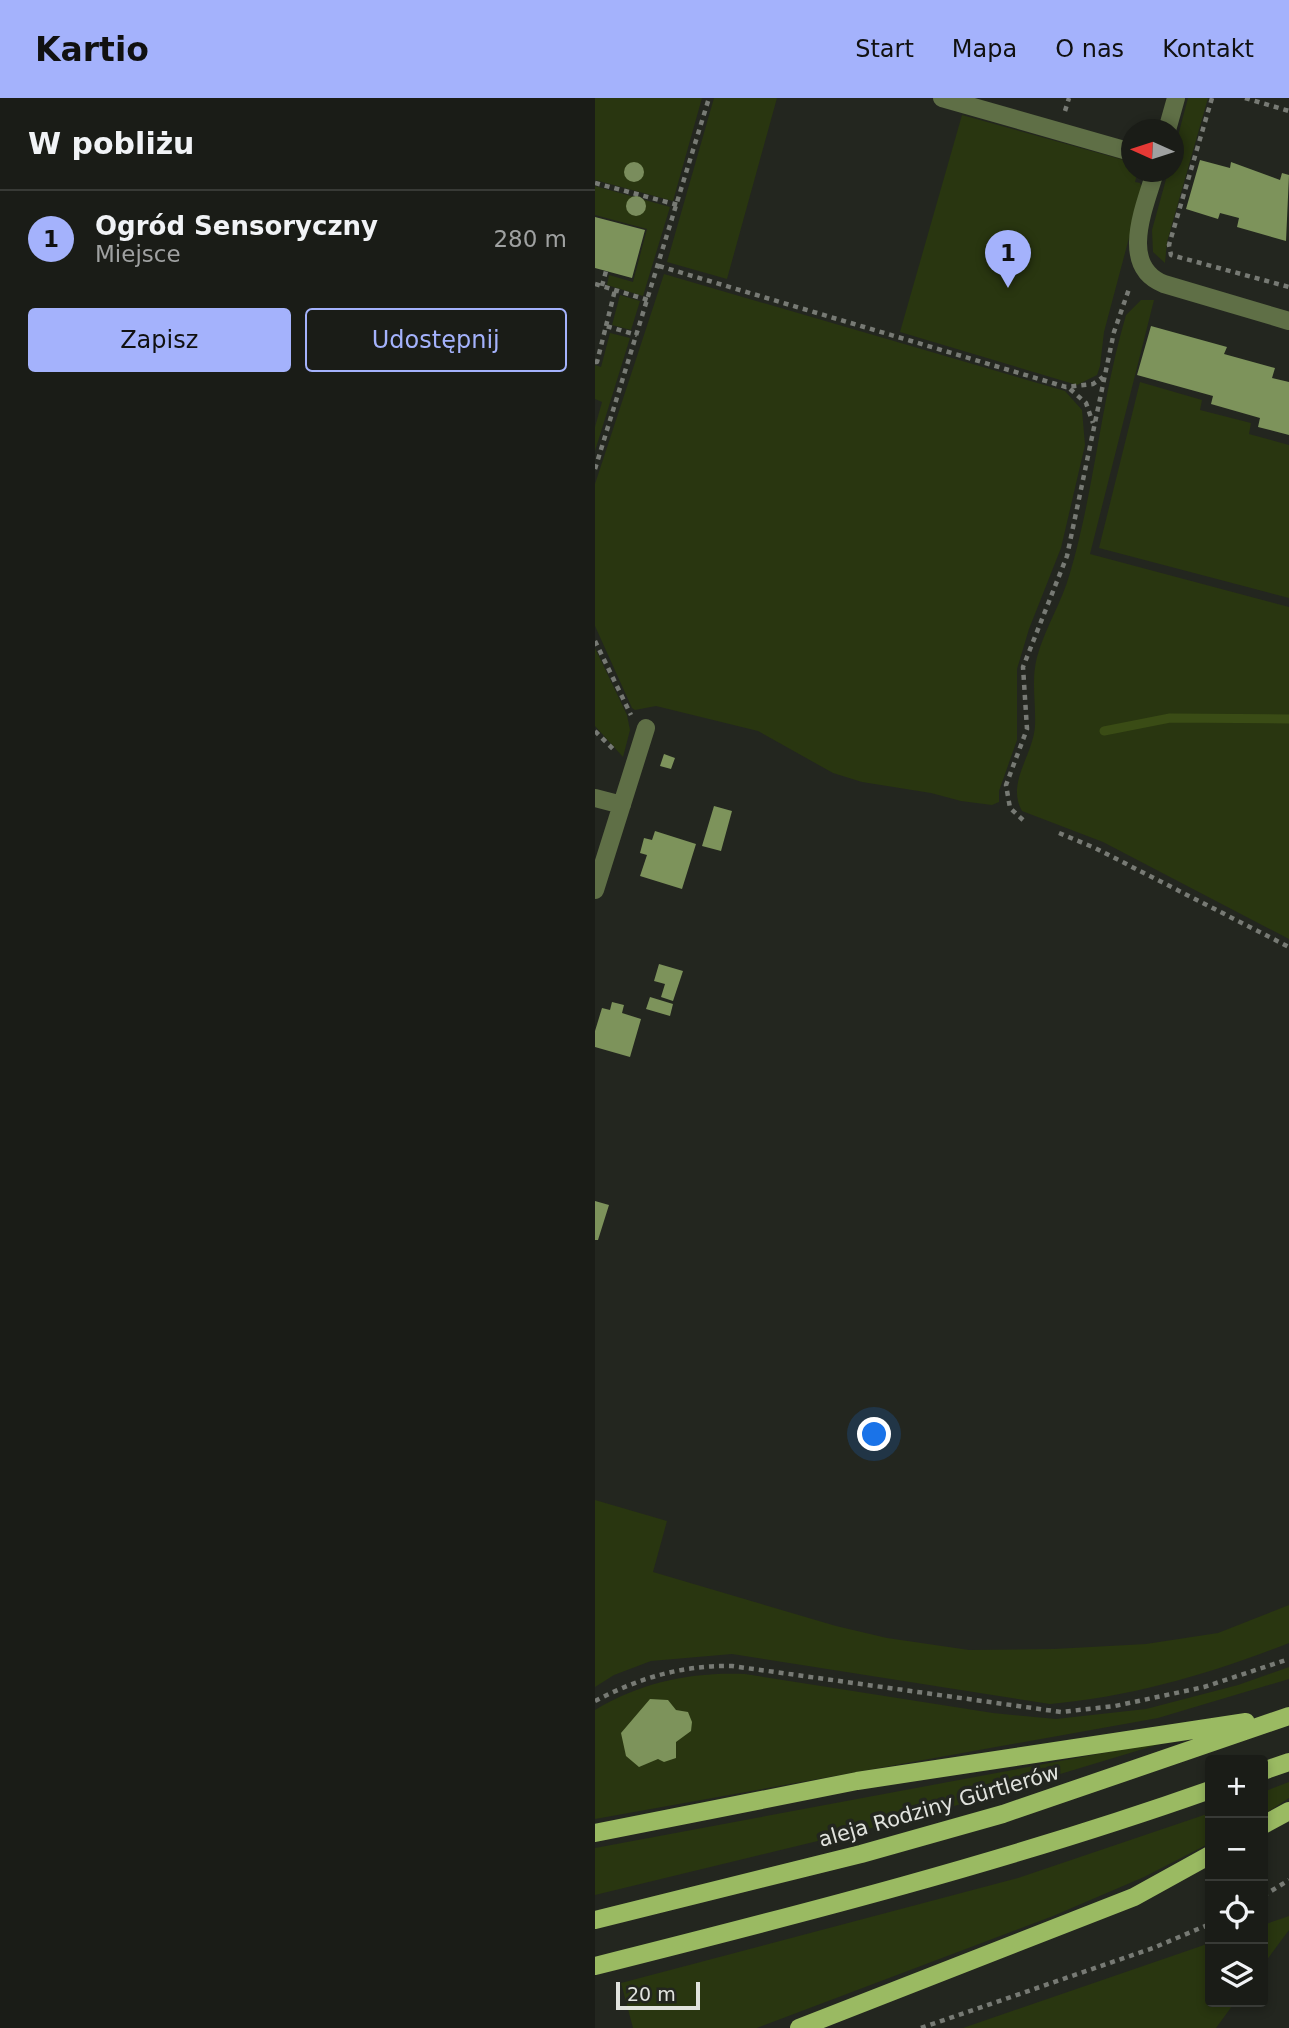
<!DOCTYPE html>
<html lang="pl">
<meta charset="utf-8">
<style>
body{margin:0;font-family:"DejaVu Sans",sans-serif;background:#232520;color:#f1f3f6}
.controls{position:absolute;right:21px;bottom:21px;display:grid;overflow:hidden;border-radius:7px;box-shadow:0 4px 10px #0003}
.controls button{width:63px;height:63px;display:grid;place-items:center;padding:0;border:0;border-bottom:2px solid #383a36;background:#1a1c17;color:#f1f3f6;font:35px sans-serif}
.compass{position:absolute;left:526px;top:21px;width:63px;height:63px;border-radius:50%;background:#1a1c17;box-shadow:0 4px 10px #0003;rotate:273deg}
.scale{position:absolute;left:21px;bottom:18px;width:84px;box-sizing:border-box;padding-left:7px;border:4px solid #e1e3de;border-top:0;font-size:19px;line-height:24px;white-space:nowrap;color:#e1e3de;-webkit-text-stroke:5px #23261f;paint-order:stroke}
.you{position:absolute;left:280px;top:1337px;width:24px;height:24px;margin:-18px;border:5px solid #fff;border-radius:50%;background:#1a73e8;box-shadow:0 0 0 10px #1a73e833}
.badge{display:grid;place-items:center;width:46px;height:46px;border-radius:50%;background:#a4b2fc;color:#111;font-size:23px;font-weight:700}
.pin{position:absolute;translate:-50% -58px;filter:drop-shadow(0 2px 4px #0008)}
.pin::after{content:'';position:absolute;top:37px;width:24px;height:21px;background:inherit;clip-path:polygon(0 0,100% 0,50% 100%)}
.list{margin:0;padding:0;list-style:none}
h2{display:flex;justify-content:space-between;align-items:center;height:91px;margin:0;padding:0 28px;font-size:30px}
h2 small{font-size:23px;font-weight:400;color:#9fa1a1}
.list li{display:grid;grid-template-columns:46px 1fr auto;gap:21px;align-items:center;box-sizing:border-box;height:98px;padding:0 28px;border-top:2px solid #383a36}
.list b{display:block;font-size:26px;white-space:nowrap}
.list p{margin:0;font-size:23px;white-space:nowrap;color:#9fa1a1}
.list em{font-size:23px;font-style:normal;color:#9fa1a1}
.actions{display:flex;gap:14px;padding:21px 28px}
.actions a{flex:1;padding:16px 0;border:2px solid #a4b2fc;border-radius:7px;text-align:center;font-size:24px;color:#a4b2fc}
.actions .main{background:#a4b2fc;color:#111}
.icon{flex:none;width:38px;height:38px;fill:none;stroke:currentColor;stroke-width:2;stroke-linecap:round;stroke-linejoin:round}
.map{position:relative;flex:none;width:694px;height:1930px;overflow:hidden}
header{display:flex;align-items:center;gap:42px;box-sizing:border-box;height:98px;padding:0 35px;background:#a4b2fc;color:#111}
header strong{font-size:33px}
nav{display:flex;gap:38px;margin-inline-start:auto;font-size:24px}
main{display:flex}
aside{flex:1;background:#1a1c17}
.map>svg:first-child{display:block}
.green{fill:#293610}
.lines{fill:none;stroke-linecap:round;stroke-linejoin:round}
.stream{stroke:#3a4c15;stroke-width:9}
.building{fill:#7d935b}
.path{stroke:#777a74;stroke-width:4.5;stroke-dasharray:5 5;stroke-linecap:butt}
.minor{stroke:#5f6f46;stroke-width:18}
.major{stroke:#9aba62;stroke-width:18}
.tree{fill:#7a8d5d}
.labels{text-anchor:middle;stroke-width:7;stroke-linejoin:round;paint-order:stroke}
.street-label{font-size:21px;fill:#e1e3de;stroke:#23261f}
</style>
<header>
<strong>Kartio</strong>
<nav><a>Start</a><a>Mapa</a><a>O nas</a><a>Kontakt</a></nav>
</header>
<main>
<aside>
<h2>W pobliżu<small></small></h2>
<ul class="list">
<li><span class="badge">1</span><div><b>Ogród Sensoryczny</b><p>Miejsce</p></div><em>280 m</em></li>
</ul>
<div class="actions"><a class="main">Zapisz</a><a>Udostępnij</a></div>
</aside>
<div class="map">
<svg width="694" height="1930" viewBox="0 0 694 1930">
<rect width="100%" height="100%" fill="#23261f"/>
<!-- green -->
<path class="green" d="M0,0H107L78,103L0,82Z
M119,0H182L132,181L72,164Z
M593,0H613L572,144L570,165L558,154L557,132L573,74H578L579,53Z
M367,17L536,64V74H543L540,84L545,85L547,91L509,234L505,268L502,277L482,287L305,234Z
M0,88L75,109L48,198L12,187L14,177L38,184L52,131L0,117Z
M69,176L470,293L487,312L490,347L466,450L434,531L422,571V642L404,693V704L397,707L366,703L336,695L267,684L238,675L163,633L61,608L40,612L37,610L0,528V386Z
M25,197L45,203L36,232L17,227Z
M546,202H559L495,456L694,509V841L508,744L427,713C411,685 438,658 440,628C441,604 436,583 442,559C450,530 467,504 475,475C498,397 505,314 526,235L531,217Z
M15,235L35,240L0,353V329L7,304L0,301V267L6,269Z
M545,284L607,302L605,312L656,325L654,336L694,347V500L504,450Z
M0,550L32,617L35,632L28,659L0,628Z
M0,1402L72,1423L58,1474L241,1528L292,1540L374,1552L459,1551L551,1546L623,1535L694,1507V1545C618,1575 537,1599 455,1606L137,1556L56,1563L19,1577L0,1589Z
M694,1569V1581L563,1620L0,1721V1612C47,1584 95,1574 150,1576L398,1615L461,1621L551,1611L643,1587Z
M578,1642L326,1718L0,1797V1750Z
M694,1684V1700L668,1717V1694Z
M615,1715V1745L549,1779L458,1818L162,1930H38L26,1885L423,1780Z
M694,1818V1832L668,1867V1827Z
M615,1845V1904H640L621,1930H368Z"/>
<g class="lines">
<!-- stream -->
<path class="stream" d="M509,633L575,620L694,621"/>
</g>
<!-- building -->
<path class="building" d="M605,62L635,70L636,64L685,82L687,75L694,77L691,143L642,129L644,120L625,115L623,121L591,111Z
M0,119L50,132L37,180L0,170Z
M556,228L632,249L629,256L680,270L677,280L694,284V337L663,329L665,320L616,306L618,298L542,277Z
M69,656L80,660L76,671L65,668Z
M119,708L137,713L126,753L107,748Z
M60,733L101,746L87,791L45,778L52,757L45,755L49,740L57,742Z
M64,866L88,873L78,903L66,899L70,886L59,883Z
M55,899L78,906L75,918L51,911Z
M17,904L29,907L27,915L46,921L35,959L0,949V933L7,910L15,912Z
M0,1103L14,1107L3,1142H0Z
M55,1601L73,1602L81,1612L93,1614L97,1624L96,1633L81,1644V1660L69,1664L63,1661L44,1669L31,1658L26,1635Z"/>
<g class="lines">
<!-- path -->
<path class="path" d="M617,0L574,147L576,157L694,189
M650,0L694,13
M470,13L474,0
M0,85L83,107
M64,168L471,289L498,286L508,279
M0,186L53,202
M7,188L11,173
M11,228L20,192
M0,264H2L11,228L42,237
M475,291L491,305L498,325
M0,371L114,0
M0,543L36,617
M0,633L20,653
M428,722L415,710L411,687L432,631L428,569L472,458L519,234L535,188
M464,735L500,750L694,849
M0,1603C44,1580 87,1567 137,1568L466,1614L520,1608L609,1589L694,1561
M668,1798L694,1782
M326,1930L558,1850L615,1826"/>
<!-- minor -->
<path class="minor" d="M347,0L536,54
M572,32L581,0
M560,74C550,108 523,168 569,186L694,223
M0,700L27,707
M0,792L51,630"/>
<!-- major -->
<path class="major" d="M668,1673L694,1664
M668,1727L694,1713
M0,1735L262,1683L651,1624
M0,1822L266,1756L408,1716L694,1618
M0,1868C207,1816 414,1763 615,1692
M204,1930L539,1799L615,1757"/>
</g>
<!-- trees -->
<g class="tree">
<circle cx="39" cy="74" r="10"/>
<circle cx="41" cy="108" r="10"/>
</g>
<g class="labels">
<!-- street labels -->
<g class="street-label">
<text transform="translate(344 1708) rotate(-16)" y="7">aleja Rodziny Gürtlerów</text>
</g>
</g>
</svg>
<div class="controls">
<button>+</button>
<button>−</button>
<button><svg class="icon" aria-label="locate" viewBox="0 0 24 24"><circle cx="12" cy="12" r="6"/><path d="M12 2v4M12 18v4M2 12h4M18 12h4"/></svg></button>
<button><svg class="icon" aria-label="layers" viewBox="0 0 24 24"><path d="M12 4l9 5-9 5-9-5zM3 14l9 5 9-5"/></svg></button>
</div>
<svg class="compass" viewBox="-18 -18 36 36"><path d="M0-13l5 13h-10z" fill="#e53935"/><path d="M0 13l5-13h-10z" fill="#9fa1a1"/></svg>
<div class="scale">20 m</div>
<div class="you"></div>
<div class="pin badge" style="left:413px;top:190px">1</div>
</div>
</main>
